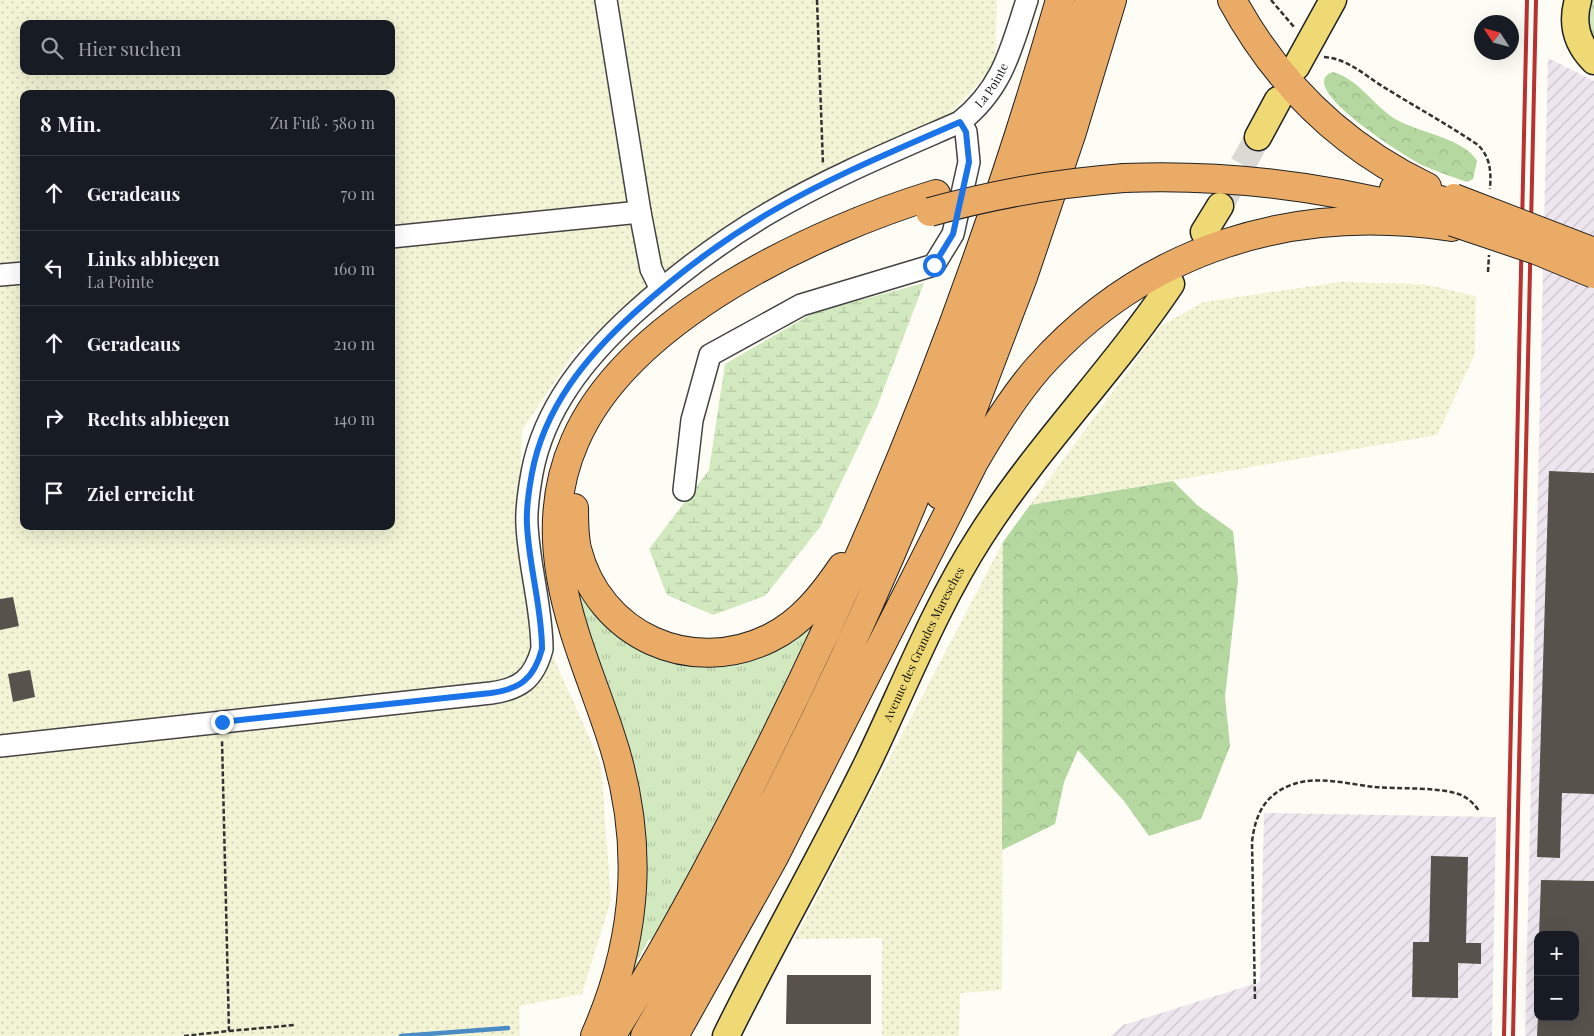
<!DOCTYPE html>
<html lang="de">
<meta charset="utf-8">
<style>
body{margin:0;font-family:"Playfair Display",serif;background:#242831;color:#f1f3f6}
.controls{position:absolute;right:15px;bottom:15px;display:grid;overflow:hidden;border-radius:10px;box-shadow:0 5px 20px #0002}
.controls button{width:45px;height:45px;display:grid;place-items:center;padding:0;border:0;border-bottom:1px solid #363941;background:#171b24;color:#f1f3f6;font:25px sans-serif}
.compass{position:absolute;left:1474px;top:15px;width:45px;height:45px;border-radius:50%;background:#171b24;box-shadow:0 5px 20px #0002;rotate:306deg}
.stop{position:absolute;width:15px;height:15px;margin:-11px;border:4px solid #1a73e8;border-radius:50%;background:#fff}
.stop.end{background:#1a73e8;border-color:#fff;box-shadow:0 1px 5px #0008}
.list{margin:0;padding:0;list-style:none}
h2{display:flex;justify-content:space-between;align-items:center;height:65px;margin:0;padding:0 20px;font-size:21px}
h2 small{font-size:16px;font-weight:400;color:#9ea1a6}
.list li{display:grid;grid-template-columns:32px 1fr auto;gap:15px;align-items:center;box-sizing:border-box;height:75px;padding:0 20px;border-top:1px solid #363941}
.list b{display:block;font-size:19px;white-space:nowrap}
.list p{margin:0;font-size:16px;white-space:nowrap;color:#9ea1a6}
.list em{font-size:16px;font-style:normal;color:#9ea1a6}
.icon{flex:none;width:28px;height:28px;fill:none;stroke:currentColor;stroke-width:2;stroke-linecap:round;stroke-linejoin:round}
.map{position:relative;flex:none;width:1594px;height:1036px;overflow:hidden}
.search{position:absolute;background:#171b24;box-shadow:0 5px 20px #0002;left:20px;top:20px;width:375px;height:55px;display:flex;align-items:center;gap:12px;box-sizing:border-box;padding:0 18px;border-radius:10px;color:#9ea1a6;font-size:19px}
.panel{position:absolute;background:#171b24;box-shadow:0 5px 20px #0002;left:20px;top:90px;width:375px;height:440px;border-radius:10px}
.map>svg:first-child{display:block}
.industrial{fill:url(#industrial-furrows);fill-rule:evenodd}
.farmland{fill:url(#farmland-dots);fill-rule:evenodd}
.grass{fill:url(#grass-tufts)}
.forest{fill:url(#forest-crowns)}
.wetland{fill:url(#wetland-marsh)}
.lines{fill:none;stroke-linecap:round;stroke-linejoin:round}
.stream{stroke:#488bc5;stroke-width:4.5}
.building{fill:#58524d}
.major-tunnel{stroke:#dad9d3;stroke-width:26;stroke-dasharray:26 13;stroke-linecap:butt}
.minor-casing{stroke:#434343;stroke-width:24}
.major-casing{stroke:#212121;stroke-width:29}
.highway-casing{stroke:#212121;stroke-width:30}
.path{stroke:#323232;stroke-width:2.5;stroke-dasharray:5 2.5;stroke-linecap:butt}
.minor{stroke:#fff;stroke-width:21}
.major{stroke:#efd974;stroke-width:26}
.highway{stroke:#eaab66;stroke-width:28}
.rail{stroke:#b83231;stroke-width:4}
.highway-bridge-casing{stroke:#212121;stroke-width:30;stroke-linecap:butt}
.highway-bridge{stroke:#eaab66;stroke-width:28}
.route{stroke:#1a73e8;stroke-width:6}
.labels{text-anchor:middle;stroke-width:5;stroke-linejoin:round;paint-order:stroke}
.street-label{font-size:12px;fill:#101010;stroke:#fff}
</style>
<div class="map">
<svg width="1594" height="1036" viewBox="0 0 1594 1036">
<defs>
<pattern id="industrial-furrows" width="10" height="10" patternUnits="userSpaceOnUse" patternTransform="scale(1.25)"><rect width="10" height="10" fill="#eee6ee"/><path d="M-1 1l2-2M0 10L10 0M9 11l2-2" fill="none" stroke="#cbc4cb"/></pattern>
<pattern id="farmland-dots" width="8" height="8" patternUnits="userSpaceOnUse" patternTransform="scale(1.25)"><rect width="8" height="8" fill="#f3f3d5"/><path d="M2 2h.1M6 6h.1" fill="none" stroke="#cfcfb6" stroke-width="1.8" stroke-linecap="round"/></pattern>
<pattern id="grass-tufts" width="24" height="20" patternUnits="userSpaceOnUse" patternTransform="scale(1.25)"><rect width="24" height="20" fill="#d2e8bf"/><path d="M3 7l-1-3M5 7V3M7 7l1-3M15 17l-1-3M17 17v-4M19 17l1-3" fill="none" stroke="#b3c6a3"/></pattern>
<pattern id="forest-crowns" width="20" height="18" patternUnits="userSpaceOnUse" patternTransform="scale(1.25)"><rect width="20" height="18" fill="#b5d7a0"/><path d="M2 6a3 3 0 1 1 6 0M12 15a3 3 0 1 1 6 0" fill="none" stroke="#9bb889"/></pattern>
<pattern id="wetland-marsh" width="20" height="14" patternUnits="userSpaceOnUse" patternTransform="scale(1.25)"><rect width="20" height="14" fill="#d2e8bf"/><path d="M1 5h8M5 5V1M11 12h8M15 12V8" fill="none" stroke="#b3c6a3"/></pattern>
</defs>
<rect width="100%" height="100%" fill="#fefdf5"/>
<!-- industrial -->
<path class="industrial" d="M1548,58L1594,81V1036H1525ZM1538,935H1575V1017H1538Z
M1264,813L1496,817L1492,1036H1111L1123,1025L1260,982Z"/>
<!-- farmland -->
<path class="farmland" d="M0,0H997L995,66L940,125L720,230L576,350L522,430L519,528L547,643L601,764L611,900L582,994L519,1006L520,1036H0ZM24,24H391V71H24ZM24,94H391V526H24Z
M1340,282L1423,284L1476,296L1475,354L1437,435L1030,505L1161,326L1203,302Z
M1003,542L1002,990L960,993L959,1036H882V938L795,939Z"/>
<!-- grass -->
<path class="grass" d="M1588,0H1594V43L1588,28Z
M568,550L664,654L810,627L812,629L754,755L654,941L649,939L637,961L642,966L626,992L639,909Z"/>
<!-- forest -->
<path class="forest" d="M1333,72C1359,79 1374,107 1397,120C1418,132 1465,139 1477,161L1473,179L1467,182C1453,177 1438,172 1424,166C1409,159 1291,86 1333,72Z
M1173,481L1197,505L1233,531L1238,580L1225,697L1230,746L1201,819L1149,836L1124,801L1078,750L1064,782L1055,824L1002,850L1003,542L1030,505Z"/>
<!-- wetland -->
<path class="wetland" d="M924,283L877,407L820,527L765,596L713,615L667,595L649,549L709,470L725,364L815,312Z"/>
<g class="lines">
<!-- stream -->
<path class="stream" d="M401,1036L508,1028"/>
</g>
<!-- building -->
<path class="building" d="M1549,471L1594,473V794L1562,793L1560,858L1537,857Z
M13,597L19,626L0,630V599Z
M30,670L35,697L13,702L8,674Z
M1431,856L1468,857L1466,943H1481V964L1458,963V998L1412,997L1413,942H1429Z
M1541,880L1594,881V1036H1537L1538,1017H1575V935H1539Z
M787,975H871V1024H786Z"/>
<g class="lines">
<!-- major-tunnel -->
<path class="major-tunnel" d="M1224,199L1258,137"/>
<defs>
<g id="minor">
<path d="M606,0L640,212L651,269L661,289"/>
<path d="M391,237L640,212"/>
<path d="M0,275L24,273"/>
<path d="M684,490L692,420L710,355L801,305L934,265L953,234L969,162L966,132L960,122"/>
<path id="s1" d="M0,746L491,693C520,689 534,679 542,649C542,608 529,567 527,525C526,509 529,490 532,473C544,408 586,357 633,314C675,276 721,241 769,213C830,177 896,150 960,122C1003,88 1011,49 1027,0"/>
</g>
<g id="major">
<path d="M1578,0C1571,24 1577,44 1594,61"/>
<path d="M1296,67L1333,0"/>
<path d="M1258,137L1278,100"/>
<path d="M1204,232L1220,206"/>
<path id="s2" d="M726,1036C771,944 823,854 868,762C904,687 935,607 980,537C1037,447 1112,372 1171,284"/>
</g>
<path id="highway" d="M1232,0C1277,83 1341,146 1427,187
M1124,178C1224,174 1321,186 1417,211
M1394,189L1453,203
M940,495L1023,277L1072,132L1112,0
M574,508C574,522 574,536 577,549C599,636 691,677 770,638C801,623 823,595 842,567
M595,1036C639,936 645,838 610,734C593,682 570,631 561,577C553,531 556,484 575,441C628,318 815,231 936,194
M611,1036C666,950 714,859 760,767C884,522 984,264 1060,0
M645,1036C736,881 819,721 890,556C968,375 1034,189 1089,0
M674,1036L774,857L974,462C993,429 1013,397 1038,368C1146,247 1294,203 1452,227"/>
</defs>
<!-- minor casing -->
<use href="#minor" class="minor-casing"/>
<!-- major casing -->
<use href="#major" class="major-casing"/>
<!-- highway casing -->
<use href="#highway" class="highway-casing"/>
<!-- path -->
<path class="path" d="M817,0L823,165
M1271,0L1294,27
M1324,57C1348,59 1363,74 1382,86C1414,106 1447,124 1478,145C1491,158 1491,172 1490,189
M1488,272L1489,255
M1255,999L1252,842C1255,816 1264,795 1291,785C1317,775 1348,784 1374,787C1399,789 1432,787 1455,793C1465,795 1474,803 1479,811
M229,1031L295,1025
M184,1036L229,1031L222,740"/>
<!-- minor -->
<use href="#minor" class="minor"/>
<!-- major -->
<use href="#major" class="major"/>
<!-- highway -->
<use href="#highway" class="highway"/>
<!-- rail -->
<path class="rail" d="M1504,1036L1527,0
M1513,1036L1536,0"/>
<defs>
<path id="highway-bridge" d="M1454,198L1594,252
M930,212C994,194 1058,183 1124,178
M1453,222L1536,250L1594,274"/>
</defs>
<!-- highway-bridge casing -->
<use href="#highway-bridge" class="highway-bridge-casing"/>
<!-- highway-bridge -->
<use href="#highway-bridge" class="highway-bridge"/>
</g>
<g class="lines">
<!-- route -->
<path class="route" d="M222,722L491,693C520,689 534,679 542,649C542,608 529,567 527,525C526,509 529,489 532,473C544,408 586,357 633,314C675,276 721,241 769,213C830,177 896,150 960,122L966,132L969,162L953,234L934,265"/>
</g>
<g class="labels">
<!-- street labels -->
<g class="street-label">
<text dy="4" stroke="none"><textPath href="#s1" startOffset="1366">La Pointe</textPath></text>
<text dy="4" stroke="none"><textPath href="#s2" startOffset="439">Avenue des Grandes Maresches</textPath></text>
</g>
</g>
</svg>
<div class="controls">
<button>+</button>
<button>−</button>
</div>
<svg class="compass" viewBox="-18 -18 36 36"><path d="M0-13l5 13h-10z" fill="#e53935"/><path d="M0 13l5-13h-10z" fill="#9ea1a6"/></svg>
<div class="stop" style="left:934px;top:265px"></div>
<div class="stop end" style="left:222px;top:722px"></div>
<div class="search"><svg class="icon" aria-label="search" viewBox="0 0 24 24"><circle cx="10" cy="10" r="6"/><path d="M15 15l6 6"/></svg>Hier suchen</div>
<section class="panel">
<h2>8 Min.<small>Zu Fuß · 580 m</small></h2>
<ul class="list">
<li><svg class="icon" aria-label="ahead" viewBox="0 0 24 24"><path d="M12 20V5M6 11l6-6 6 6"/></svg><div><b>Geradeaus</b></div><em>70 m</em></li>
<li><svg class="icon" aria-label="left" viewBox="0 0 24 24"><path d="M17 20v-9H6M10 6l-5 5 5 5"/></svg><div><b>Links abbiegen</b><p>La Pointe</p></div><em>160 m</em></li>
<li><svg class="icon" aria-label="ahead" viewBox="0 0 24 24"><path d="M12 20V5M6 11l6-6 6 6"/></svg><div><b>Geradeaus</b></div><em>210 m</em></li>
<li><svg class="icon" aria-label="right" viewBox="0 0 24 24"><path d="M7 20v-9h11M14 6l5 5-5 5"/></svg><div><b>Rechts abbiegen</b></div><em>140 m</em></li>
<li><svg class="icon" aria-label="arrive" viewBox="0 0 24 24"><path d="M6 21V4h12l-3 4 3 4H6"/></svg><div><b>Ziel erreicht</b></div></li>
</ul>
</section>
</div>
